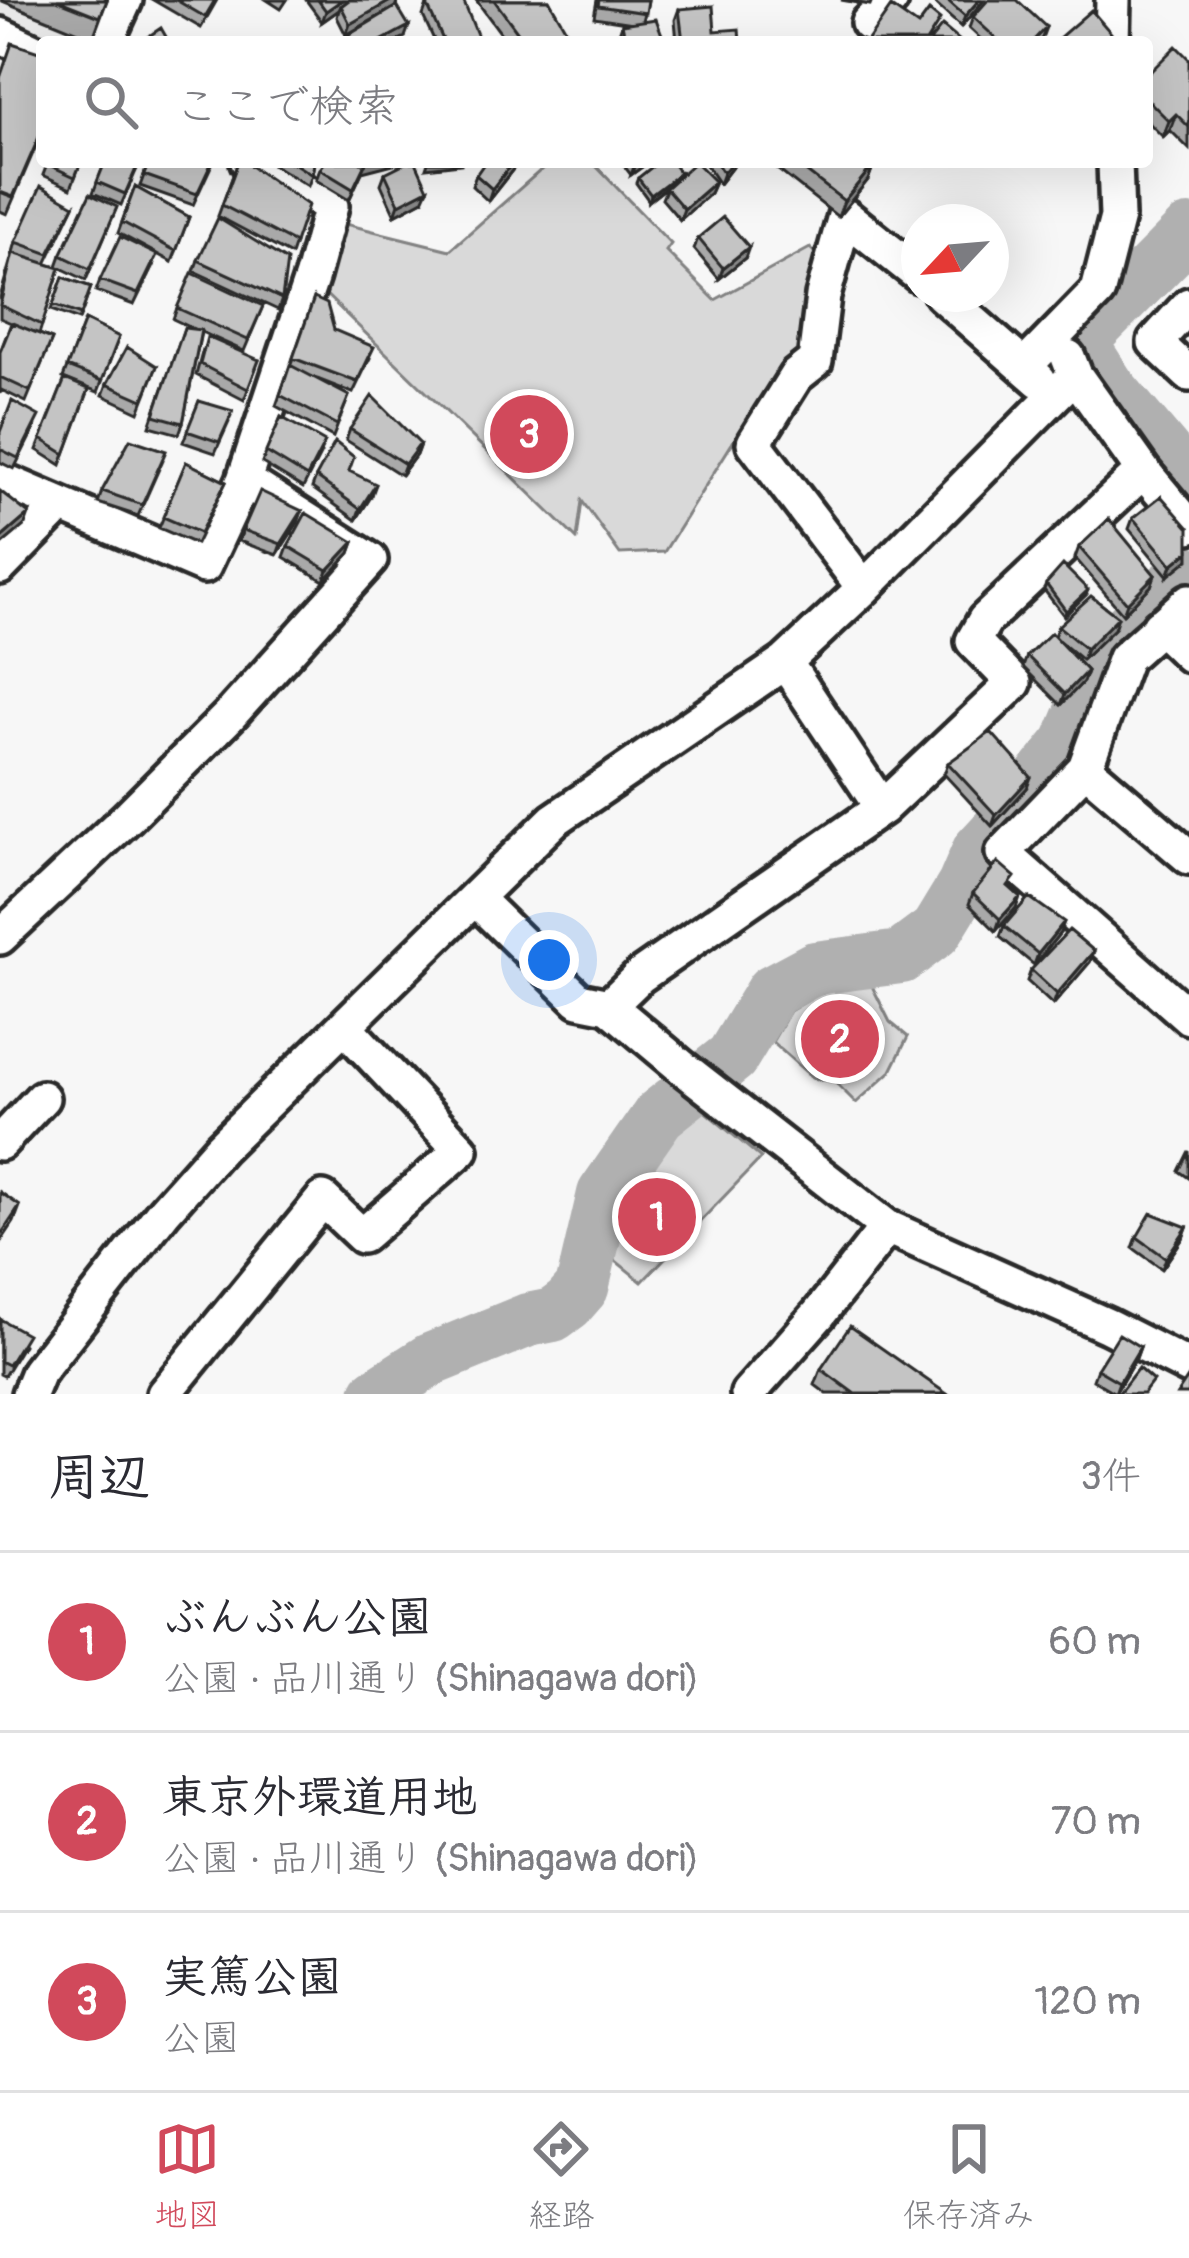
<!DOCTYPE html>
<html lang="ja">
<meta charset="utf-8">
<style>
body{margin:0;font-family:Pangolin,"Klee One",sans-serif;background:#f7f7f7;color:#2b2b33}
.compass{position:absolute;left:901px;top:204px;width:108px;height:108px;border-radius:50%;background:#fff;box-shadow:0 12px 48px #0002;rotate:244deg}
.you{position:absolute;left:549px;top:960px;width:42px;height:42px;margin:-30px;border:9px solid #fff;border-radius:50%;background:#1a73e8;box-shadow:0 0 0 18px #1a73e833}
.badge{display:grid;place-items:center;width:78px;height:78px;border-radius:50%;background:#d1495b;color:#fff;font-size:39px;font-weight:700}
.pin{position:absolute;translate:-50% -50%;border:6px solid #fff;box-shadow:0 3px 12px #0006}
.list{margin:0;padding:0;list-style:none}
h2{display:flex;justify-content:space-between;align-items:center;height:156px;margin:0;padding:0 48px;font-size:51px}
h2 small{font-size:39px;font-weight:400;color:#7c7c81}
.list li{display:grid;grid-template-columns:78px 1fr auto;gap:36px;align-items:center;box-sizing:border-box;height:180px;padding:0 48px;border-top:3px solid #e1e1e2}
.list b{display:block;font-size:45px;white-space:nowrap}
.list p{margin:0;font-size:39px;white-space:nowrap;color:#7c7c81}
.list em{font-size:39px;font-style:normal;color:#7c7c81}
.icon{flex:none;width:66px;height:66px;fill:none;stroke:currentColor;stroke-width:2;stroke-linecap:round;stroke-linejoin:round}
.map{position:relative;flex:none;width:1189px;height:1394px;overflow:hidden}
.search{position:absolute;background:#fff;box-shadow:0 12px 48px #0002;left:36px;right:36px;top:36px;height:132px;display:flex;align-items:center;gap:30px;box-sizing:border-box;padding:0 42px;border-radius:12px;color:#7c7c81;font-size:45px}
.sheet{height:696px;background:#fff}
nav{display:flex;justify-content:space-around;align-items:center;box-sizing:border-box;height:168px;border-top:3px solid #e1e1e2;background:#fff;font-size:33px;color:#7c7c81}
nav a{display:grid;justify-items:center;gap:6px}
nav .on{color:#d1495b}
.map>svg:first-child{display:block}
.built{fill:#e8e8e8}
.green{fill:#d9d9d9;stroke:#828282;stroke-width:3}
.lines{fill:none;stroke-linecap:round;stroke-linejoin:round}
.river{stroke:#b0b0b0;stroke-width:54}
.minor-casing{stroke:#2b2b2b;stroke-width:42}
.minor{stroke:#fff;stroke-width:33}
.wall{fill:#a9a9a9;stroke:#2b2b2b;stroke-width:3}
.shaded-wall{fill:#898989;stroke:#2b2b2b;stroke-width:3}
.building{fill:#c4c4c4;stroke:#2b2b2b;stroke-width:3}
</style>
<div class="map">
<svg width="1189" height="1394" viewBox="0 0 1189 1394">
<rect width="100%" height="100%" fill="#f7f7f7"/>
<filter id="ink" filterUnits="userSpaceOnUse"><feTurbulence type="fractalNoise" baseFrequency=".00833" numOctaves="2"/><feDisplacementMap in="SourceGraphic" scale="24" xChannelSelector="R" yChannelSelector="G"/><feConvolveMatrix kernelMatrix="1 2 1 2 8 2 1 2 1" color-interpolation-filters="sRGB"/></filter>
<g filter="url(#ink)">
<!-- built -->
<path class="built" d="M0,0H91L70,42H50L0,19Z"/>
<!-- green -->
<path class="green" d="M550,162H592L671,244L666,251L715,300L810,248L821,259L808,356L743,426L664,552L620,554L582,501L577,539L311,280L333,221L450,250Z
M868,978L890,1022L908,1037L891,1071L856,1103L835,1082L813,1078L772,1042L790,1011L817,995Z
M695,1103L761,1158L642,1282L596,1245L624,1188L651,1145Z"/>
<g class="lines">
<!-- river -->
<path class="river" d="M1189,232L1080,342L1109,387L1189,482
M377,1394L430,1360L528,1320L553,1315L568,1304L582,1288L604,1194L659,1115L732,1057L772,991L815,968L901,957L936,931L964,885L979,850L1016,810L1069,743L1107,652L1159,596L1189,573"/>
<defs>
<path id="minor" d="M868,23L891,0
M0,35L42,55
M106,42L125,0
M1112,42L1113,0
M941,294L1039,380
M1189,305L1155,342L1189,374
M1068,357L1075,375L1143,471L1189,526
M1025,366L1098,291L1117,217L1115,162
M0,479L204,566L244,480L312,276L331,206L248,162
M0,567L60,506
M864,588L754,443L796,376L815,361L823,296L845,216L919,275
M1189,601L1125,658L1085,768L1003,853L1189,1017
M1159,626L1189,655
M785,662L882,808
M1085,768L1189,857
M476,899L579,1000L609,1006L683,1068L887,1227L1108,1326L1189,1367
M0,937L128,817L231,714L370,560L244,480
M609,1006L640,976L882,808L1014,683L973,641L985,620L1143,471
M0,1143L42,1098
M29,1394L38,1372L164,1211L220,1148L554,820L785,662L864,588L1075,375
M164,1394L323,1199L362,1236L461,1150L345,1027
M748,1394L819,1314L887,1227"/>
</defs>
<!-- minor casing -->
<use href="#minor" class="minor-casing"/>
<!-- minor -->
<use href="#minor" class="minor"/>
</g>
<!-- wall -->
<path class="wall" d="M0,0H107L93,38Z
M153,0H217L201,28Z
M267,0H287L281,9Z
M306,0H398L396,6L405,37L395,42H341L342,39L380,16L346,35L337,17L339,10L322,22Z
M476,0H549L571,42H507Z
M597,0H648L643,21L664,42H620L618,36L622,24L633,23L594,17Z
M841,0H872L870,5Z
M931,0H984L961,27Z
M427,5L480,42H435L423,16Z
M679,9L715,31L740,42H677L675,20Z
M973,17L1046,27L1042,38L1038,42H984L969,28Z
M1189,59V149L1170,130L1163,137L1147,121V75Z
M0,77L42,132L7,214L0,211Z
M48,162H81L71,188L43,175Z
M105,162H140L121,205L93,193Z
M149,162H213L193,205L140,186Z
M238,162L295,243L291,255L218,216Z
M314,162L312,175L308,186L270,163Z
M621,162H649L631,175Z
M708,162H736L719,184L706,165Z
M768,162H871L874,164L868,180L838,217Z
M514,168L488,201L472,186L476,175Z
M320,169L362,172L349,200L316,180Z
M385,173L423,200L395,215L381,184Z
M680,173L679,177L715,182L710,193L680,220L662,199L667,187L649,201L636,183L638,178Z
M135,187L189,217L172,262L118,233Z
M74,205L46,264L60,268L39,334L52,339L26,402L1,390L0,394V352L11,323L0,318V297L16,242Z
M117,207L86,280L57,266L61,255Z
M698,238L745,258L719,279L694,249Z
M198,260L282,299L278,310L194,271Z
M153,266L134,305L96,291L100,280Z
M63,277L91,287L79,320L51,310Z
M314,298L334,330L370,358L353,393L317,379L349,396L333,437L276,406Z
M263,306L244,351L201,332L183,423L179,434L150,426L184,328L194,329L173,319L177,308Z
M85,320L119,337L98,392L63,378Z
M203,349L259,360L244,400L196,375Z
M157,366L139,412L103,395L107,384Z
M65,379L89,389L61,465L37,450Z
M199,401L229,422L215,453L183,442Z
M281,417L321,453L303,488L262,463Z
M35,427L14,469L0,462V432Z
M350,429L420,444L416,455L401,475L346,440Z
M162,462L138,516L98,503L102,491Z
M186,462L226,482L196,544L159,528Z
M349,471L372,495L356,520L312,488L316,477Z
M302,511L298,522L277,555L239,541L243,530Z
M1133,518L1189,528L1168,576L1129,529Z
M354,542L350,553L324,581L284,557L288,546Z
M1079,547L1155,575L1151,586L1123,614L1075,558Z
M1046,584L1086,595L1064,616L1044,590Z
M1058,626L1114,629L1082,660L1058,640L1087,671L1083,682L1061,705L1023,667L1027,656L1054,636Z
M948,763L1027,788L992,826L944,774Z
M973,893L1016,908L996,931L969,904Z
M1004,926L1060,933L1034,965L1000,937Z
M1094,951L1090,962L1053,1005L1027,981L1031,970Z
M1189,1151V1178L1179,1171Z
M1187,1227L1183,1238L1162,1269L1133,1248L1137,1237Z
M0,1319L23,1345L4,1376L0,1374Z
M1140,1347L1136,1358L1115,1393L1093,1380L1097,1369Z
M821,1369L947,1394H827L815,1385Z"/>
<!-- shaded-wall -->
<path class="shaded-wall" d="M342,0H354L341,6L339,10L322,22L326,11Z
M392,0H398L395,7L346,35L350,24Z
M979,0H984L961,27L965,16Z
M409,26L405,37L395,42H379Z
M1176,114L1170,130L1163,137L1169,121Z
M366,162H401L362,172L349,200Z
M428,162H461V164L426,168Z
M513,162H516L514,168L488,201L492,189Z
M638,162H649L631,175L635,164Z
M732,162H736L719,184L723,173Z
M874,164L868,180L838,217L844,201Z
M680,173L678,178L649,201L651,195Z
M715,182L710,193L680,220L684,209Z
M428,189L423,200L395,215L399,204Z
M749,247L745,258L719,279L723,268Z
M420,444L416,455L401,475L405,464Z
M376,484L372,495L356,520L360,509Z
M302,511L298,522L277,555L281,544Z
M29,514L25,525L0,546V539Z
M354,542L350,553L324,581L328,570Z
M1189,551V559L1168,576L1172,565Z
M1155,575L1151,586L1123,614L1127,603Z
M1088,590L1086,595L1064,616L1066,611Z
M1118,617L1114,629L1082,660L1086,649Z
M1087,671L1083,682L1061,705L1065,694Z
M1031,777L1027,788L992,826L996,815Z
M1020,897L1016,908L996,931L1000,919Z
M1064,922L1060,933L1034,965L1038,954Z
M1094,951L1090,962L1053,1005L1057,994Z
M20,1206L14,1222L0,1243V1236Z
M1187,1227L1183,1238L1162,1269L1166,1258Z
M1140,1347L1136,1358L1115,1393L1119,1382Z"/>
<!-- building -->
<path class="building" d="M57,0H107L100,17Z
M176,0H215L205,17Z
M318,0H342L326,11Z
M349,0H392L350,24L341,6Z
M436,0H463L480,42H444L427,5Z
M494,0H549L572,40L569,42H525Z
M599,0H648L646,13L598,6Z
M947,0H979L965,16Z
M988,0H1017L1046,27L1032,42H1000L973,17Z
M397,6L409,26L379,42H343L342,39Z
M713,6L715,31L739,29L740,42H683L679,9Z
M891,7L918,26L929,11L940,20L926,42H870L868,40Z
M1091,10L1111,33L1101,42H1065L1060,37Z
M656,19L664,40L626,42L622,24Z
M942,26L960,41V42H929Z
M161,28L169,42H140Z
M12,43L42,53V130L13,197L0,192V78Z
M1176,46L1189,59V127L1176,114L1169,121L1147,99V75Z
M48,162H81L75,177L47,164Z
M105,162H139L125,194L97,182Z
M149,162H212L197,194L144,175Z
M238,162H245L308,205L295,243L222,205Z
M292,162H314L312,175Z
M325,162H366L353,189L320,169Z
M407,162H416L428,189L399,204L385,173Z
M485,162H513L492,189L476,175Z
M658,162H672L680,173L651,195L638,178Z
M695,162L715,182L684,209L666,188Z
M716,162H732L723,173Z
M794,162H871L874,164L844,201Z
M41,186L74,205L49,254L16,242Z
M135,187L189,217L176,251L122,222Z
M90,194L117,207L90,269L61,255Z
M723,217L749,247L723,268L698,238Z
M218,218L287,261L282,299L198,260Z
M120,237L157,255L138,294L100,280Z
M13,253L60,268L42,325L0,305Z
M192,273L263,306L248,340L177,308Z
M63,277L91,287L81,315L53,305Z
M314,298L327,304L334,330L374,347L357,382L293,358Z
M85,320L119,337L102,381L67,367Z
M12,323L52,339L30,391L0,377V352Z
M184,328L201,330L183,423L154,415Z
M207,337L259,360L248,389L200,364Z
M127,347L157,366L143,400L107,384Z
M290,365L349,396L337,425L280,395Z
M65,379L89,389L65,454L41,439Z
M372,396L420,444L405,464L350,429Z
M12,401L39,416L18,458L0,449V432Z
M199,401L233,411L219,442L187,431Z
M281,417L325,442L307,477L266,452Z
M130,439L166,451L142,505L102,491Z
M335,442L354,457L349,471L376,484L360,509L316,477Z
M186,462L226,482L200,533L163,517Z
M0,491L29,514L0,539Z
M260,491L302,511L281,544L243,530Z
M1161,496L1189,528V551L1172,565L1133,518Z
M306,513L354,542L328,570L288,546Z
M1109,519L1155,575L1127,603L1079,547Z
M1063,565L1088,590L1066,611L1046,584Z
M1091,596L1118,617L1086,649L1058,626Z
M1051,633L1087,671L1065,694L1027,656Z
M991,732L1031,777L996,815L948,763Z
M998,862L1015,877L1008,886L1020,897L1000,919L973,893Z
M1029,897L1064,922L1038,954L1004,926Z
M1069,930L1094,951L1057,994L1031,970Z
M0,1192L20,1206L0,1236Z
M1151,1213L1187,1227L1166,1258L1137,1237Z
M0,1319L27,1334L8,1365L0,1361Z
M850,1326L947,1394H855L821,1369Z
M1119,1334L1140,1347L1119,1382L1097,1369Z
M1138,1368L1153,1381L1143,1394H1118Z
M1189,1376V1394H1177Z"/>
</g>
</svg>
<svg class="compass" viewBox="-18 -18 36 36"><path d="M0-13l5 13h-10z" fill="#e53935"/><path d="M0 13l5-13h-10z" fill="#7c7c81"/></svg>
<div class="you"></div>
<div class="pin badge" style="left:657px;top:1217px">1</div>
<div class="pin badge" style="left:840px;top:1039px">2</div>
<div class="pin badge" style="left:529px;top:434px">3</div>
<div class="search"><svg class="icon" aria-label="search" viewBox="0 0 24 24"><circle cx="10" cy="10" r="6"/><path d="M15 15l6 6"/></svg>ここで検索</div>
</div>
<section class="sheet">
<h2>周辺<small>3件</small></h2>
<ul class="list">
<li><span class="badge">1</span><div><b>ぶんぶん公園</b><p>公園 · 品川通り (Shinagawa dori)</p></div><em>60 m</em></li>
<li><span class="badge">2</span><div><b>東京外環道用地</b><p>公園 · 品川通り (Shinagawa dori)</p></div><em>70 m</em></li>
<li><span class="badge">3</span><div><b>実篤公園</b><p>公園</p></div><em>120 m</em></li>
</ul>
</section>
<nav>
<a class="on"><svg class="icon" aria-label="map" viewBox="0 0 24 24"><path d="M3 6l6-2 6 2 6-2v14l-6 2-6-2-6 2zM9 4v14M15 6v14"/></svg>地図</a>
<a><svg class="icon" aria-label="directions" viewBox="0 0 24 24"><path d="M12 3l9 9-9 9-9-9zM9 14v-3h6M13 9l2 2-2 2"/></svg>経路</a>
<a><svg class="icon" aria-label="saved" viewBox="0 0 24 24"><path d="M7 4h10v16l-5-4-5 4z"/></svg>保存済み</a>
</nav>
